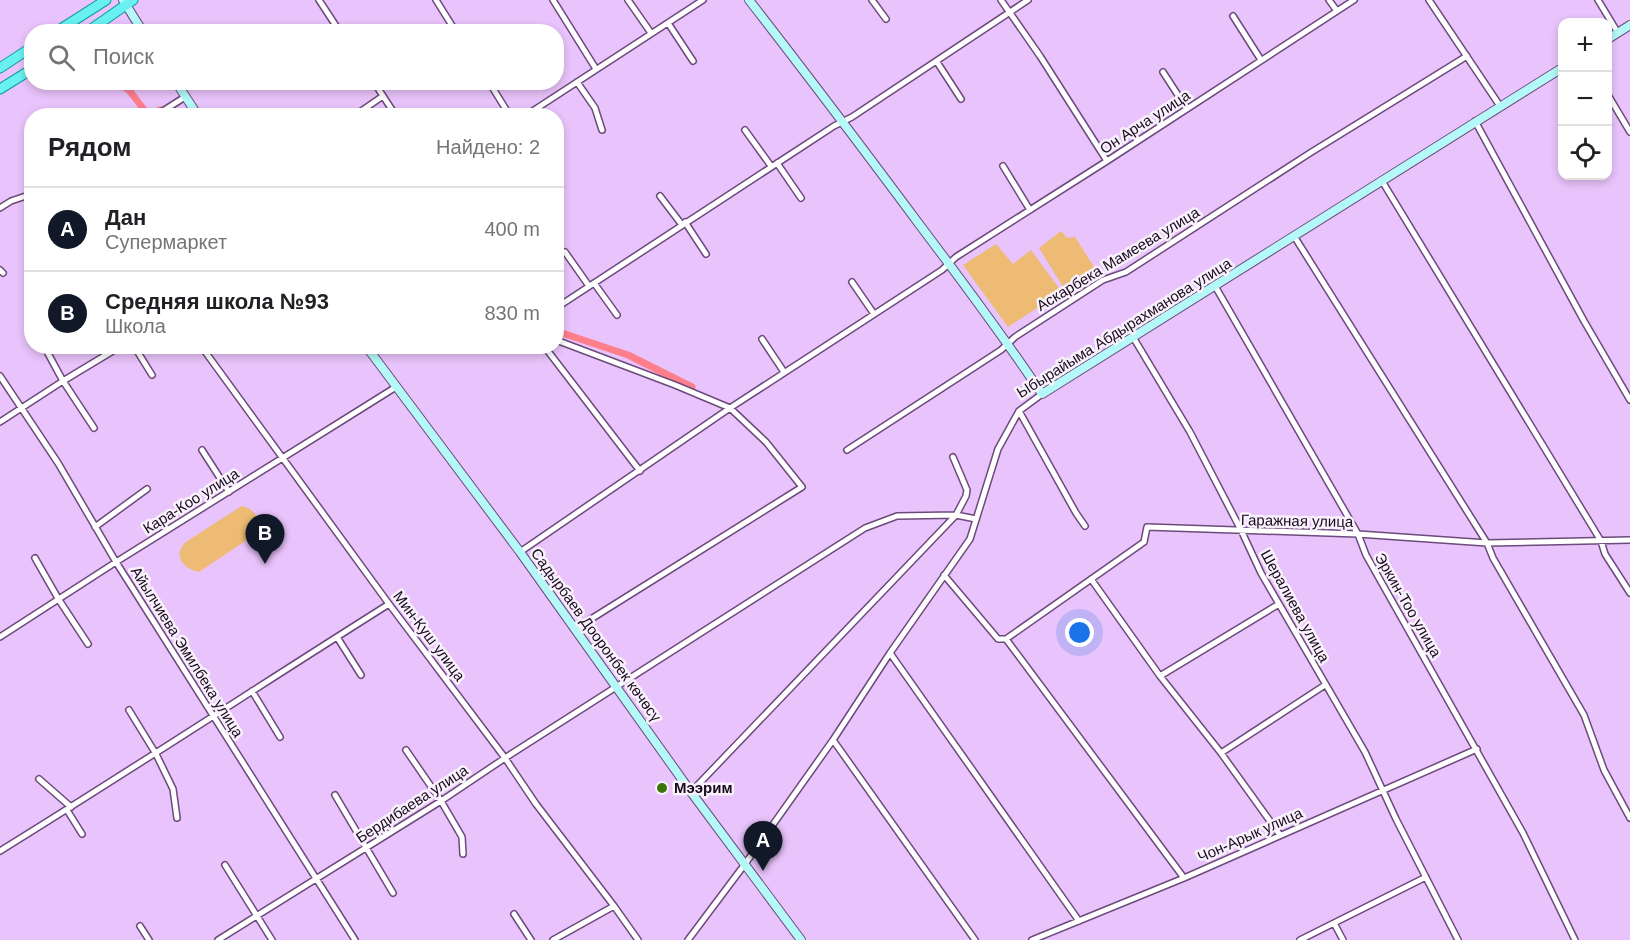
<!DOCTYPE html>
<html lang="ru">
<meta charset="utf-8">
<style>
body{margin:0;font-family:Helvetica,sans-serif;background:#f6f6f6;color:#202124}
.controls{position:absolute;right:18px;top:18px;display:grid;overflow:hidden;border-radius:12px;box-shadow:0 3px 9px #0003}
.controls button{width:54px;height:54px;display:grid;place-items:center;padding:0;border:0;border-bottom:2px solid #e0e0e0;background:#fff;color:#202124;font:30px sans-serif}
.you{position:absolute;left:1080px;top:633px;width:21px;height:21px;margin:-15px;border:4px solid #fff;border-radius:50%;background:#1a73e8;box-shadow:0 0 0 9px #1a73e833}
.badge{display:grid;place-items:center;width:39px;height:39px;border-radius:50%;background:#111827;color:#fff;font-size:20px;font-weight:700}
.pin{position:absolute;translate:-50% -50px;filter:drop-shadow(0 2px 3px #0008)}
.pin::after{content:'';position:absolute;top:32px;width:21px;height:18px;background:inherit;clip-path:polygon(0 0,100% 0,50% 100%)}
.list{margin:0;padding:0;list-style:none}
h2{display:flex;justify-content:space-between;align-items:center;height:78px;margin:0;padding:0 24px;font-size:26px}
h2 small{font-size:20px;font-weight:400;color:#757577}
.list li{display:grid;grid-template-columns:39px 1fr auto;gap:18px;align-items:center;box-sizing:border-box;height:84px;padding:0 24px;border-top:2px solid #e0e0e0}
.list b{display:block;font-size:22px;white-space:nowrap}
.list p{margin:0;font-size:20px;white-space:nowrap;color:#757577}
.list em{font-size:20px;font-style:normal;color:#757577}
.icon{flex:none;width:33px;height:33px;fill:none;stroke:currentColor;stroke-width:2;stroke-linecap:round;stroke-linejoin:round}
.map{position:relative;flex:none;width:1630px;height:940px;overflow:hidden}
.search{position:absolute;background:#fff;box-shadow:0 3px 9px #0003;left:24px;top:24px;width:540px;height:66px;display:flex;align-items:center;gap:15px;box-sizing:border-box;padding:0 21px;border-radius:24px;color:#757577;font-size:22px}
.panel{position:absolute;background:#fff;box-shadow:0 3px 9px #0003;left:24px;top:108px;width:540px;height:246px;border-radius:24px}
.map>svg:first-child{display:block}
.green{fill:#edbb74}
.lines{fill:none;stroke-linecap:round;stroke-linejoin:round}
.canal{stroke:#ff7e8c;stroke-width:7}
.street-casing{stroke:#6c4a7b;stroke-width:8}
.secondary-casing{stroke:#6c4a7b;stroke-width:10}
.primary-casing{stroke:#0c9ba1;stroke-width:11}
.street{stroke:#fff;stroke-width:5}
.secondary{stroke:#b4f8f8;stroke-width:8}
.primary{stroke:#69f1f1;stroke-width:9}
.poi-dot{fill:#3c7608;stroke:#f9f1fc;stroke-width:2}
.labels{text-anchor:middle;stroke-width:5;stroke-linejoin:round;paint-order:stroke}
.street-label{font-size:15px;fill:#180b1e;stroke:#f9f1fc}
.poi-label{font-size:15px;font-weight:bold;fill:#180b1e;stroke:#f9f1fc;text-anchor:start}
</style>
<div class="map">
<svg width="1630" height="940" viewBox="0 0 1630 940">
<rect width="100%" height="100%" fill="#e9c3fb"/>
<!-- green -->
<path class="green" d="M1061,231L1067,238L1075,237L1096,270L1065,290L1039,248Z
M996,244L1013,264L1031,250L1062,292L1008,327L963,265Z
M242,506C253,509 256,513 259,524L253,536L199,572C187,570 173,559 183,545C186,541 193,538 198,534C213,525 227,515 242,506Z"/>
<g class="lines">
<!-- canal -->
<path class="canal" d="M117,82L129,90L148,115L160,110
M171,115V116
M556,331L628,355L692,387"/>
<defs>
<path id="street" d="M319,0L340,32
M436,0L456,32
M553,0L596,69
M628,0L651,33
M872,0L886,19
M1001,0L1040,56L1107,161
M1329,0L1337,11
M1429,0L1500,106
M1598,0L1618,33
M1233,16L1261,60
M668,23L693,61
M937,62L961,99
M1163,72L1187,109
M489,82L510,116
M577,82L595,108L602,130
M1608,95L1630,132
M383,96L396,116
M155,116L185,97
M354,116L383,96L374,82
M525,116L703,0
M1475,121L1584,321L1630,400
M745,130L771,166
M777,163L801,198
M1003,166L1030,210
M1382,181L1601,541L1605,554L1630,593
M660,196L682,225
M0,208L11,201L32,194
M685,222L706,254
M1294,236L1487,543L1493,558L1584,715L1604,770L1630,818
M565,252L589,286
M0,270L3,273
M852,282L874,314
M594,283L617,315
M1215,286L1358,534L1366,555L1523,833L1575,940
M556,308L834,126L852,117L1028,0
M1133,337L1190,432L1241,530L1261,573L1365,752L1396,819L1458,940
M762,339L784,372
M556,340L675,385L730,408L766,442L802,487L575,629
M44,346L63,381L94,428
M134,346L152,375
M201,346L389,604L505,758L536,804L614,906L638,940
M544,346L640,471
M0,376L58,463L116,562L355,940
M1019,411L1076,513L1085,526
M0,422L63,381L121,346
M202,450L229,492
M847,450L1001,350L1015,337L1103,280L1126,272L1310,153L1467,56
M95,527L147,489
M520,552L730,408L942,270L956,257L1107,161L1354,0
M35,558L59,600L88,644
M944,575L998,639H1006L1184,878
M1091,579L1160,676L1221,753L1280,835
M0,637L116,562L396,387
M337,637L361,675
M1006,639L1144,542L1147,527L1358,534L1487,543L1630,540
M890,653L1079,921
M1160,676L1279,604
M252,691L280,737
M129,710L156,754L173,789L177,818
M833,740L975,940
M406,750L441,801L462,837L463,854
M1221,753L1325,685
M39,779L71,807
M691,792L956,515L966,496L967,490L953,457
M335,795L393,893
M67,810L82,834
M0,851C131,770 259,686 389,604
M225,865L272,940
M514,914L531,940
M1334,923L1343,940
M140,926L149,940
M218,940L441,801L505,758L865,528L897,516L956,515L976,519
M553,940L614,906
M688,940L745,864L833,740L890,653L970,539L998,449L1019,411L1042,394
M1032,940L1184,878L1477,749
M1300,940L1426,877"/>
<path id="secondary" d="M123,0L143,32
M749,0C809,77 867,154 925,232C965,285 1005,339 1042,394L1562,68
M1608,39L1630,25
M176,82L198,116
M366,346L520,552L691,792L801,940"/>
<path id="primary" d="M56,32L106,0
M87,32L133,0
M0,68L32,47
M0,89L32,69"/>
</defs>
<!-- street casing -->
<use href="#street" class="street-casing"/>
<!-- secondary casing -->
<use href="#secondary" class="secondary-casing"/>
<!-- primary casing -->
<use href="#primary" class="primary-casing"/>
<!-- street -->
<use href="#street" class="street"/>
<!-- secondary -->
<use href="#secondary" class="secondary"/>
<!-- primary -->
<use href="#primary" class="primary"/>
</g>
<!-- markers -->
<circle class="poi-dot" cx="662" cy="788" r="6"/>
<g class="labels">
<!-- street labels -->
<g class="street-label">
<text transform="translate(1145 122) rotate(-33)" y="5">Он Арча улица</text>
<text transform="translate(1118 259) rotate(-31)" y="5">Аскарбека Мамеева улица</text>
<text transform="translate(1124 328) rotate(-32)" y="5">Ыбырайыма Абдырахманова улица</text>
<text transform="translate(191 501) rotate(-32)" y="5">Кара-Коо улица</text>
<text transform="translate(1297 521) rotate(1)" y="5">Гаражная улица</text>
<text transform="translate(1408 605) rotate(60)" y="5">Эркин-Тоо улица</text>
<text transform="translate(1295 606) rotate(61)" y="5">Шералиева улица</text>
<text transform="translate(596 635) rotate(54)" y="5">Садырбаев Дооронбек көчөсү</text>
<text transform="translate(429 636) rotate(53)" y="5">Мин-Куш улица</text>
<text transform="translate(187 652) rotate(58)" y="5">Айылчиева Эмилбека улица</text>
<text transform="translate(412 804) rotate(-33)" y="5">Бердибаева улица</text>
<text transform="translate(1250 835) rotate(-24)" y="5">Чон-Арык улица</text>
</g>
<!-- poi labels -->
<g class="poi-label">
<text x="674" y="793">Мээрим</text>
</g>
</g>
</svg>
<div class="controls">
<button>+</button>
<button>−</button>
<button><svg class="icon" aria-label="locate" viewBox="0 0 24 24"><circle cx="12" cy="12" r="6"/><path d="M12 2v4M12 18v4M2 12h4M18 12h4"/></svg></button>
</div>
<div class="you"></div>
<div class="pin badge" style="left:763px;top:871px">A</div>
<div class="pin badge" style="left:265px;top:564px">B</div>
<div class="search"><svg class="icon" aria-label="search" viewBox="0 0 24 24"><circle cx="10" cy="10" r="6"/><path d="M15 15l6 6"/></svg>Поиск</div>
<section class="panel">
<h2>Рядом<small>Найдено: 2</small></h2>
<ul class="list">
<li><span class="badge">A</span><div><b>Дан</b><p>Супермаркет</p></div><em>400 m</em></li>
<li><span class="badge">B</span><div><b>Средняя школа №93</b><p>Школа</p></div><em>830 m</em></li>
</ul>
</section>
</div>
